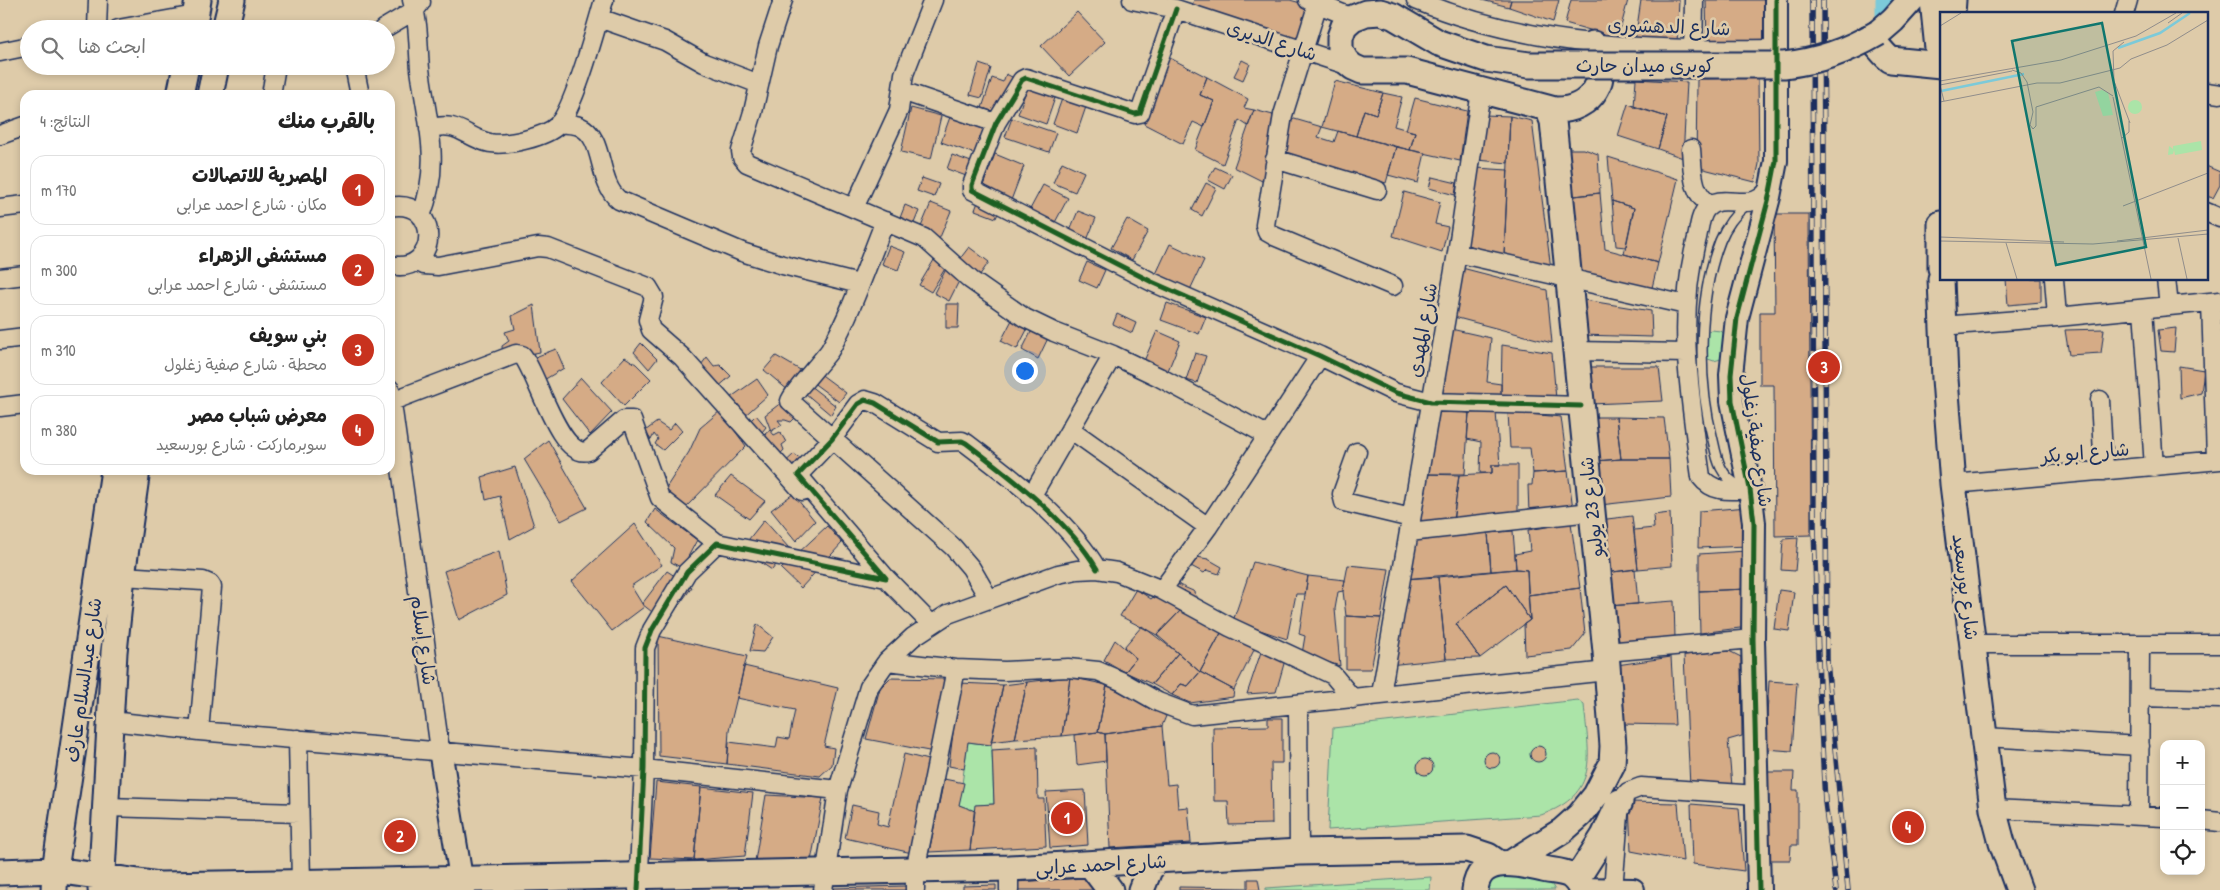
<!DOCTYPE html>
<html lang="ar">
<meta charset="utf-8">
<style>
body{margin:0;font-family:"Patrick Hand","Playpen Sans Arabic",sans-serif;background:#f6f6f6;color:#222;direction:rtl}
.controls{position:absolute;right:15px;bottom:15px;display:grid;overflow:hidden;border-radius:10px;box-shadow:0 2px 8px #0003}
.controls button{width:45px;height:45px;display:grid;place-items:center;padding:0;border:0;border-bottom:1px solid #e0e0e0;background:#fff;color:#222;font:25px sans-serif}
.you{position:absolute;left:1024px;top:370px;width:18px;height:18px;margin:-12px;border:4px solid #fff;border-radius:50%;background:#1a73e8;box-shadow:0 0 0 8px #1a73e833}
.badge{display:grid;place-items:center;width:32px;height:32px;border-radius:50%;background:#c8321e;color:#fff;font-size:16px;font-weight:700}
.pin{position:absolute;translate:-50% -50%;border:2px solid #fff;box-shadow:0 1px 5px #0006}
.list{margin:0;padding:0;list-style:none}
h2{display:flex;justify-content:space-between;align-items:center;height:65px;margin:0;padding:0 20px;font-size:21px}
h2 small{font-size:16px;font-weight:400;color:#767676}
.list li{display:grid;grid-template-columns:32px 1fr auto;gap:15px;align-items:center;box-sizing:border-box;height:70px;margin:0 10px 10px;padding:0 10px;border:1px solid #e0e0e0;border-radius:15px}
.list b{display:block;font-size:19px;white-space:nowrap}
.list p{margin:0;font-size:16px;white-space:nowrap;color:#767676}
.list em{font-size:16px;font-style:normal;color:#767676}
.icon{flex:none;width:28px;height:28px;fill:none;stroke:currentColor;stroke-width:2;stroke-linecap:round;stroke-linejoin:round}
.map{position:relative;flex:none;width:2220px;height:890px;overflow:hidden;direction:ltr}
.search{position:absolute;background:#fff;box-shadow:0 2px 8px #0003;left:20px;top:20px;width:375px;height:55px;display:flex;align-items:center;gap:12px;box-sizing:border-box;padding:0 18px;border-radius:28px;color:#767676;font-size:19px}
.panel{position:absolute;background:#fff;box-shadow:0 2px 8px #0003;left:20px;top:90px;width:375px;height:385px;border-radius:15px;direction:rtl}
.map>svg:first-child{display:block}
.green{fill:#abe4a8;stroke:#638a83}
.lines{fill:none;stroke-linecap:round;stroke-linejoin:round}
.canal{stroke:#7ccad9;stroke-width:19}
.building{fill:#d5ab86;stroke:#1b2f5e}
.service-casing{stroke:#1b2f5e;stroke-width:12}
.minor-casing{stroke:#1b2f5e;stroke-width:21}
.tertiary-casing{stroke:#1b2f5e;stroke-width:26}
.secondary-casing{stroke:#1b2f5e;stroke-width:29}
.service{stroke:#decba9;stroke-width:9}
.minor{stroke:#decba9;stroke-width:18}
.tertiary{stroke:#decba9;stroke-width:22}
.secondary{stroke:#decba9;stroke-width:25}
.rail-casing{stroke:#1b2f5e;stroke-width:5.5}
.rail{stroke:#decba9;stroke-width:4;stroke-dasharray:11;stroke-linecap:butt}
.secondary-bridge-casing{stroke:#1b2f5e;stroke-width:29;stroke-linecap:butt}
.secondary-bridge{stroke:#decba9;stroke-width:25}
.cycleway-casing{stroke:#decba9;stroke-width:8}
.cycleway{stroke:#1b5e20;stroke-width:5}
.labels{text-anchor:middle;stroke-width:5;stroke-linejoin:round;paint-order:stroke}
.street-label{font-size:19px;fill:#1b2f5e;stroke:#decba9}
.inset-river{fill:none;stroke:#7ccad9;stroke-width:2.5}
.inset-road{fill:none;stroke:#908d8b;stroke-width:1}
.view{fill:#0f766e;fill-opacity:0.15;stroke:#0f766e;stroke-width:2.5}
.inset-edge{fill:none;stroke:#1b2f5e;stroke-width:2.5}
</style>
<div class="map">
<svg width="2220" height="890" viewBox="0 0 2220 890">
<rect width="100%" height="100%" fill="#decba9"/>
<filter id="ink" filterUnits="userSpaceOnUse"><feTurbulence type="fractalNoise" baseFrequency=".02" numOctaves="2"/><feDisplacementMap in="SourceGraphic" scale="10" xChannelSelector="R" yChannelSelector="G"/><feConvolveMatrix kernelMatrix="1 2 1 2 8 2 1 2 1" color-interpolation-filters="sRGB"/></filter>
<g filter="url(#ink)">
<!-- green -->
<path class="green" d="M1711,330L1721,331L1726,335L1724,358L1714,361L1705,358L1706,332Z
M1578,700L1584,705C1589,756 1600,794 1541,815L1328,830L1333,728Z
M968,742L991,745L992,750L994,804L976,805L975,811L959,805Z
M1500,873L1550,882L1555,890H1484L1490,882Z
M1431,877L1430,890H1266V888Z"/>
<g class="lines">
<!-- canal -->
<path class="canal" d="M1885,0V34"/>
</g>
<!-- building -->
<path class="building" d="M1194,0H1290L1311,6L1298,45L1190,10Z
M1482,0H1511L1509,7Z
M1511,0H1559L1553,22L1509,7Z
M1571,0H1628L1618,38L1565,23Z
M1641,0H1679L1677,44L1635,41Z
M1706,0H1769L1773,43L1707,44Z
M1077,12L1105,42L1069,76L1041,46Z
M1166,56L1207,77L1200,95L1214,101L1204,127L1193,122L1183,144L1144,124Z
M1242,60L1250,64L1243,80L1234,76Z
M979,64L991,68L982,98L970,95Z
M1006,74L1018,80L1001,114L982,108L992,78L1003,82Z
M1207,77L1248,99L1244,108L1254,110L1248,126L1239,120L1223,164L1195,150L1214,101L1200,95Z
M1758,78L1759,164L1755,182L1696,167L1697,79Z
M1636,79L1687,82L1683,158L1658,149L1667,117L1634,107Z
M1335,81L1383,93L1376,114L1364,110L1356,136L1322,127Z
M1028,85L1056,95L1046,124L1018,114Z
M1064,93L1088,101L1077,133L1053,124Z
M1383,93L1402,97L1394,126L1415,132L1410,150L1356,136L1364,110L1376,114Z
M1415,98L1467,111L1460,161L1410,150L1415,132L1406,130Z
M1628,104L1667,117L1658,149L1618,136Z
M911,108L941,116L931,159L901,152Z
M1254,110L1273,115L1264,182L1234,167Z
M1484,115L1510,116L1508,163L1478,160Z
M1510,116L1532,121L1551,269L1504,256Z
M950,117L987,130L978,155L941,142Z
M1012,118L1056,133L1049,152L1005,137Z
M1291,118L1322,127L1318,137L1334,142L1338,131L1396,147L1386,183L1282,152Z
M1396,147L1425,153L1418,183L1388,175Z
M1563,149H1584L1598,154L1600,193L1566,197Z
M995,154L1024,166L1010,203L981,191Z
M952,155L974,163L969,177L947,169Z
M1608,157L1678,179L1658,263L1624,254L1634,208L1612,201Z
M1062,162L1084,172L1075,192L1053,183Z
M2206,166L2220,172V185L2213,198L2206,196Z
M1215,167L1232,175L1225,189L1208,180Z
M1476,168L1508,170L1504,256L1464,249Z
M1432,177L1457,183L1455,195L1429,188Z
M922,178L939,184L934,197L917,191Z
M1206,183L1216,188L1202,216L1192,210Z
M1043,185L1068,198L1052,228L1027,215Z
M1404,192L1440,202L1435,224L1448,227L1442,252L1393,236Z
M1600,193L1605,249L1658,263L1650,296L1574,277L1566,197Z
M1612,201L1634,208L1626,247L1616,246Z
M978,202L999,211L996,218L975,210Z
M931,203L951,211L938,242L918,234Z
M905,205L919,211L912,228L898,223Z
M1078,211L1096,218L1085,245L1067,237Z
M1774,214H1809L1811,535L1775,536L1774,385H1760V312H1775Z
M1127,219L1148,231L1132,260L1111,248Z
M1170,244L1204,260L1189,292L1155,276Z
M889,246L905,252L898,270L882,264Z
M969,247L989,262L977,279L956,264Z
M937,255L949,262L931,292L919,285Z
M1087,262L1105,270L1097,288L1079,280Z
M1462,268L1547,290L1552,343L1454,317Z
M946,269L961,277L949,301L934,293Z
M2006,279H2041V302L2008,305Z
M1578,299L1651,311L1652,337L1581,335Z
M1167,303L1206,317L1199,334L1161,320Z
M946,304H959L958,328H946Z
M534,305L540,352L503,359L502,346L509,341L505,332L515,329L512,316Z
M1117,314L1136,323L1132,333L1113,324Z
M1013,318L1029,326L1017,349L1001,341Z
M1033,328L1049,336L1038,359L1022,350Z
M2176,328L2174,352L2161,351L2158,330Z
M1451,329L1491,338L1487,382L1501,384V396L1441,394Z
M2104,329L2101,353L2069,355L2065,330Z
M1157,331L1180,341L1165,378L1141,368Z
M641,343L657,359L649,369L634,352Z
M1502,345L1552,353L1556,399L1501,396Z
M556,349L564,368L537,384L530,359Z
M1195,353L1206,356L1197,383L1186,380Z
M776,356L802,371L789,391L764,370Z
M625,357L636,364L651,379L624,406L602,382Z
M707,357L714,366L720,365L731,376L717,388L696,372Z
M2179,366L2204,370L2201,393L2180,398Z
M1586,367H1659L1663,401L1590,404Z
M815,370L846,393L839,402L808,379Z
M581,378L612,412L590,435L562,399Z
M757,379L768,395L742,418L727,400Z
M805,382L836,406L831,415L799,388Z
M782,402L797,416L791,422L785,420H778L782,425L771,431L765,415Z
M1437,410L1469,413L1465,474H1425Z
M720,411L746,446L684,509L664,491L689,452L700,428Z
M1496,412L1500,465H1492V473H1480L1481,442L1467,439L1469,413Z
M1508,412L1561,417L1568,471L1533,473L1530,448H1510Z
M756,415L766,427L759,436L747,424Z
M1590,417H1616L1621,459L1595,461Z
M1616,417L1664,418L1669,459H1621Z
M657,422L669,430L675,423L682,431L663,450L655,444L658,439L654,434L651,440L645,431Z
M770,430L774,435L780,432L786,442L782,445L784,450L774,461L763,447L768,439L765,434Z
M548,440L587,508L561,521L524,459Z
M794,454L801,459L798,464L785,474L780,467Z
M1621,459H1669L1671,497L1600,505L1595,461Z
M1492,465H1518V515L1453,522L1459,475L1492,473Z
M515,467L534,526L510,539L500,496L486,500L482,477Z
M1568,471L1573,509L1529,514L1528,485H1532L1533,473Z
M1425,474L1459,475L1453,522L1415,526Z
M731,476L765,501L749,519L715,495Z
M793,494L815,521L796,541L771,510Z
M1748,507V546L1698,548L1699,511Z
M655,509L697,540L682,568L671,562L674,548L647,522Z
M1670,513L1672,566L1638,569L1634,530L1654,528L1653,515Z
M1632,516L1638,569L1605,573L1599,520Z
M764,520L789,548L772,570L741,549Z
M1571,523L1580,588L1528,595L1527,570L1516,569L1515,554L1530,551L1528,530Z
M635,524L662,565L631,586L644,607L612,631L572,581Z
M827,526L842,543L801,588L781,569Z
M1513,531L1516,569L1491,571L1488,533Z
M1488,533L1491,571L1404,579L1410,540Z
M1798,538L1795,571L1781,570L1783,539Z
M499,551L507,595L459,620L444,571Z
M1746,551L1747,589L1699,591V554Z
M1197,557L1208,559L1222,567L1219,574L1207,570L1204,573L1191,566Z
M1253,562L1308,576L1305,594H1296L1287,639L1233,621Z
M1348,565L1389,569L1381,618L1346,616L1343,591Z
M1516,569L1527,570L1530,620L1506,585L1456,624L1480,658L1446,659L1438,577Z
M1635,569L1638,604L1608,606L1605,573Z
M667,571L692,587L666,623L642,604Z
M1308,576L1345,580L1343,591L1338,592L1335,609L1340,666L1302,654L1305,636L1299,634Z
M1438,577L1446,659L1389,665L1404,579Z
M1179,578V585L1193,591L1198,598L1196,603L1167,586Z
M1506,585L1530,620L1480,658L1456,624Z
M1580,588L1585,634L1572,650L1525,655L1524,624L1530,620L1528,595Z
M1136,589L1151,599L1157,594L1181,610L1157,635L1120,616Z
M1747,589L1748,627L1700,633L1699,591Z
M1779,590L1794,592L1789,631L1774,629Z
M1674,601L1675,638L1612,643L1608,606Z
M1181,610L1221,633L1200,672L1157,635Z
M1346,616L1381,618L1371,669H1346Z
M757,624L773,637L763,652L750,651Z
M1142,626L1178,653L1152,684L1125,672L1136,658L1124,647Z
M1221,633L1255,648L1234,690L1200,672Z
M658,636L747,656L729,730L727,764L659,756Z
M1115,640L1136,658L1125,672L1104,660Z
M1729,651L1741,657L1742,736L1728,740L1732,786L1690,787L1684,655Z
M1261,652L1285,660L1276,692L1247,694Z
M1178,653L1200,672L1188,686L1181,684L1172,695L1152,684Z
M1671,657L1675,725L1622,724L1617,665Z
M744,666L838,688L824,746L834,748L832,765L820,776L727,764L729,742L776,748L778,737L789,739L795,710L737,698Z
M1200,672L1234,690L1233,697L1190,703L1172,695L1181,684L1188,686Z
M1070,677L1107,685L1098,732L1062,736Z
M1070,677L1062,736L1015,739L1027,682Z
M890,678L947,679L934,752L866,739L880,688Z
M1769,681L1797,683L1792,751L1765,749Z
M1027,682L1015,739L991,742L1003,685Z
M959,683L1003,685L991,745L968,742L964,769L949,766Z
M1107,685L1166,716L1162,726L1105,734L1098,732Z
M1268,718H1282V763H1271L1272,824L1229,825L1228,801H1214L1213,727L1268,726Z
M1162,726L1167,785L1176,784L1178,808L1188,807L1191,843L1110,848L1105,734Z
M1098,732L1105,734L1106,761L1077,765L1075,735Z
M1530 754a8 8 0 1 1 16 0a8 8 0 1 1-16 0Z
M1037,747L1038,799H1044L1046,846L970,850L975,805L994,804L992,750Z
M1484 760a8 8 0 1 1 16 0a8 8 0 1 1-16 0Z
M904,754L932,761L912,853L845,838L852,805L879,811L877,824L888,827Z
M1417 767a8 8 0 1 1 16 0a8 8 0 1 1-16 0Z
M1768,772H1794L1793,790H1798V845H1791L1790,860H1767Z
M944,779L964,783L959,805L975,811L970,850L929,852Z
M656,782L701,787L694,860L650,858Z
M701,787L753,793L745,856L694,860Z
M1085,790L1088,845L1050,848L1046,792Z
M766,795L823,798L811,861H755Z
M1629,802L1678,803L1683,861L1631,851Z
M1691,804L1739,808L1744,871L1693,864Z
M1086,878L1098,890H1013L1014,882Z
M1248,879H1258L1260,890H1179V887L1248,888Z
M996,885V890H963V886Z
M906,886V890H833V888Z"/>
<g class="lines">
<defs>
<path id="service" d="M1740,486C1720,477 1717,459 1713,440C1697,380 1698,298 1720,241C1726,226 1735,214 1747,204"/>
<path id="minor" d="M412,0C419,23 418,45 420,69C427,123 442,162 421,216
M783,0L768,46L753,112L741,151L742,157L747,163L924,238L971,280L1025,318L1054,332L1113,355L1159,377L1267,435
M1132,0L1176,9L1353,67
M1308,0L1353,18
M1319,0L1283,115L1265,225L1267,232L1274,236L1393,286
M1416,0C1530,48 1654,51 1776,49
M1176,9L1140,113L1135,114L1026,78L1022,80L996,123L972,185V190L1152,282L1320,356L1396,393L1431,402L1581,406
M2124,14L2128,0
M599,18L665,41L704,63L759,84
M97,29L98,0
M118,29L195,15
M383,29L415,10L421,2
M0,52L29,46
M1693,62L1694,0
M354,66L360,95
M902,91L996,123
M2206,92L2220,94
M271,95L276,66
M559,123C565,124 574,124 579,126C606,137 596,182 619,200L742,252L783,265L859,284
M429,129C457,119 466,138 490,143C507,146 546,137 558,125C575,107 596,27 604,0
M0,135L25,126
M1691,149C1693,170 1691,194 1711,205
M1275,159L1377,190
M390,207C442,197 440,276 390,265
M0,208L25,205
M854,208L899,110L904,74L933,0
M2206,212L2220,218
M885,221C868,263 852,311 830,350C823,360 791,395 790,401L953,547L971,568L989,599
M1457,253L1686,305
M416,261L424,265L438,266L538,247L548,248L648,287L654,297L648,320L651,330L682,357L802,491
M0,278L25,275
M2054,279L2057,317
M2166,279L2169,306
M2211,302L2216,460
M2143,309L2154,467
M1942,326L2057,317L2220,301
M0,340L25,337
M1575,351L1686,353
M390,389L440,750
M2100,400L2104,471
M392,401L516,354L522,355C537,372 559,459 588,451L624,420H632L660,498L717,543
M0,407L25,404
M1070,429L1208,527
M1357,452L1342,494L1344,502L1411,518
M1953,484L2220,460
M1750,489C1732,490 1714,494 1701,477C1690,397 1676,318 1697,238C1699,229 1700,216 1706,209C1724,188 1755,220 1772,183
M1031,497L1113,355
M1409,532L1591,512
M879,571L931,624
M122,576L203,581L210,584L212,587L199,731
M1162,590L1208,527L1320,356
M1973,644H2220
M1606,652L1753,639
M887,661L956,669L1005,671L1068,668L1098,671L1121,681L1158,702L1192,715L1607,671
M1381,694L1457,253L1481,91
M2140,697L2220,699
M1298,704L1299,852
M111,721L199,731L644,769L838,790
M1985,737L2140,746
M298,739L301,882
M107,807L299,813
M1993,809L2164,817
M2139,815L2140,645
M2201,820L2220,822
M638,890L644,769L645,648L652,630L687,572L717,543L886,578L798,475L832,439L858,404L865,400L875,403L938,442L962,441L966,443C1011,477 1069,521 1097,569
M823,890L838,790L869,687L887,661L913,637L948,614L1058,574L1077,570L1097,569L1117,572L1162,590L1230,627L1333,675L1353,699
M915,890V871L956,669
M1009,890V868
M1613,890L1620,802L1628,792L1641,787L1757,795"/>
<path id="tertiary" d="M440,750L463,890
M1581,889L1633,890
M1759,890L1753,639L1754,523L1750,489L1732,401L1731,375L1737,318L1769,197L1776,161V0"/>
<path id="secondary" d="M1933,0L1938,49L1941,57
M1952,14L1953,0
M193,29L198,0
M225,29L232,0
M1878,33L1893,20L1911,0
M1868,38C1878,44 1882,54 1891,60L1941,65
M1439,43L1393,16L1380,12L1366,13L1353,18L1344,26L1340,37V50L1346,61L1353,67L1362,71H1407L1555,110C1592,111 1613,77 1593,44
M180,95L186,66
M210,95L216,66
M1941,224V268
M1941,279L1945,379L1953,484L1993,809L2002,843L2019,890
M1511,863L1562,831L1580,815L1596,795L1612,764L1613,746L1606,652L1553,121L1549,111L1545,108
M1091,865L1110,890
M0,872L55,870L160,885L330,882L1009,868L1299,852L1467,849L1488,856L1498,863
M1576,880L1604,836L1620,802
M54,890L55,870L114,470
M101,890L114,652L122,576L137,470
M1141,890L1149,870L1156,861
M1475,890C1479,853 1518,864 1543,869C1551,871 1562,871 1570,875C1576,879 1579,884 1582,890"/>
</defs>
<!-- service casing -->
<use href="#service" class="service-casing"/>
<!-- minor casing -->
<use href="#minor" class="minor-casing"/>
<!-- tertiary casing -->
<use href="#tertiary" class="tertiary-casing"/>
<!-- secondary casing -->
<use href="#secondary" class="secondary-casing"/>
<!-- service -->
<use href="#service" class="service"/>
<!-- minor -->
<use href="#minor" class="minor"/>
<!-- tertiary -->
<use href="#tertiary" class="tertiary"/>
<!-- secondary -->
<use href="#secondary" class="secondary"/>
<defs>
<path id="rail" d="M1812,0L1814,527L1819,687L1825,802L1836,890
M1823,0L1827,661L1848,890"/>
</defs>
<!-- rail casing -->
<use href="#rail" class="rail-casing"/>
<!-- rail -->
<use href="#rail" class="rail"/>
<defs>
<path id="secondary-bridge" d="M1439,43L1486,59L1529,65H1784C1819,61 1847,51 1878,33"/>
</defs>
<!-- secondary-bridge casing -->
<use href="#secondary-bridge" class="secondary-bridge-casing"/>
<!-- secondary-bridge -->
<use href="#secondary-bridge" class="secondary-bridge"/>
<defs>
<path id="cycleway" d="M1176,9L1140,113L1135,114L1026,78L1022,80L996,123L972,185V190L1152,282L1320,356L1396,393L1431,402L1581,406
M638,890L644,769L645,648L652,630L687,572L717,543L886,578L798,475L832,439L858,404L865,400L875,403L938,442L962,441L966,443C1011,477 1069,521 1097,569
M1759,890L1753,639L1754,523L1750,489L1732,401L1731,375L1737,318L1769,197L1776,161V0"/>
</defs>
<!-- cycleway casing -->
<use href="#cycleway" class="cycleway-casing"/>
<!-- cycleway -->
<use href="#cycleway" class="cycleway"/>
</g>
</g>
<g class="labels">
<!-- street labels -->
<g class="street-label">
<text transform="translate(1669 26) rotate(2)" y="7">شارع الدهشورى</text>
<text transform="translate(1272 40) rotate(18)" y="7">شارع الديرى</text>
<text x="1645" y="72">كوبرى ميدان حارث</text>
<text transform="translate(1422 330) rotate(-80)" y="7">شارع المهدى</text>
<text transform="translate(1757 440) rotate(82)" y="7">شارع صفية زغلول</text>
<text transform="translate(2085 452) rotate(-5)" y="7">شارع ابو بكر</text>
<text transform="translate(1591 507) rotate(-96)" y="7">شارع 23 يوليو</text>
<text transform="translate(1966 587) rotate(83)" y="7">شارع بورسعيد</text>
<text transform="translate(424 640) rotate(82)" y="7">شارع إسلام</text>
<text transform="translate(83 680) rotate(-82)" y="7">شارع عبدالسلام عارف</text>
<text transform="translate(1101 864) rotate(-3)" y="7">شارع احمد عرابى</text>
</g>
</g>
<!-- overview -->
<g transform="translate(1940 12)">
<rect width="268" height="268" fill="#decba9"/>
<path d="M162,78L168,81L173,103L163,104L155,80ZM188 95a7 7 0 1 1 14 0a7 7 0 1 1-14 0ZM261,129L262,138L235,143L234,138L233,142L228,143L229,134L233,137V134Z" fill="#abe4a8"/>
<path class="inset-river" d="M178,36L220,21L250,1M1,79L84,62"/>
<path class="inset-road" d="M228,11L242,1M0,14L21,1M184,30L173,39L174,69L190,111M72,58L81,61L87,70L93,100L90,113L93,117L96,114V95M0,69L121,48L196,24L236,1M0,73L72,59M0,73L4,89M173,85L211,267M0,90L97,71H120L180,56L191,47L227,33L268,8M96,95L159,75L173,84M182,126L189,120V109M183,194L268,161M0,225L124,230M238,226L247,267M0,229L153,232L268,222M177,229L268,218M66,231L77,267"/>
<path class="view" d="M162,11L206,235L116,253L72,29Z"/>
<rect width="268" height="268" class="inset-edge"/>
</g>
</svg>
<div class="controls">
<button>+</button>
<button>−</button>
<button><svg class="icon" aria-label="locate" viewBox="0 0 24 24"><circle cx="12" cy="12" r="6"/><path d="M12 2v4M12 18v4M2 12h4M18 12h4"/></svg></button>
</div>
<div class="you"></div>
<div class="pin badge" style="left:1067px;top:818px">1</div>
<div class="pin badge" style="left:400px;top:836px">2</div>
<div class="pin badge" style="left:1824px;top:367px">3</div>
<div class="pin badge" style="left:1908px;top:827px">4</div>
<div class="search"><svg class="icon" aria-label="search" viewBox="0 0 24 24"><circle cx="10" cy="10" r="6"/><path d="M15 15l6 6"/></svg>ابحث هنا</div>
<section class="panel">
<h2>بالقرب منك<small>النتائج: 4</small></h2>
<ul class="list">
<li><span class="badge">1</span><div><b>المصرية للاتصالات</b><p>مكان · شارع احمد عرابى</p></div><em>170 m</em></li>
<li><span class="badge">2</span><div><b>مستشفى الزهراء</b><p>مستشفى · شارع احمد عرابى</p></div><em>300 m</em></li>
<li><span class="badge">3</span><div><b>بني سويف</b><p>محطة · شارع صفية زغلول</p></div><em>310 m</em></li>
<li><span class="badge">4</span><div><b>معرض شباب مصر</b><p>سوبرماركت · شارع بورسعيد</p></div><em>380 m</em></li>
</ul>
</section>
</div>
